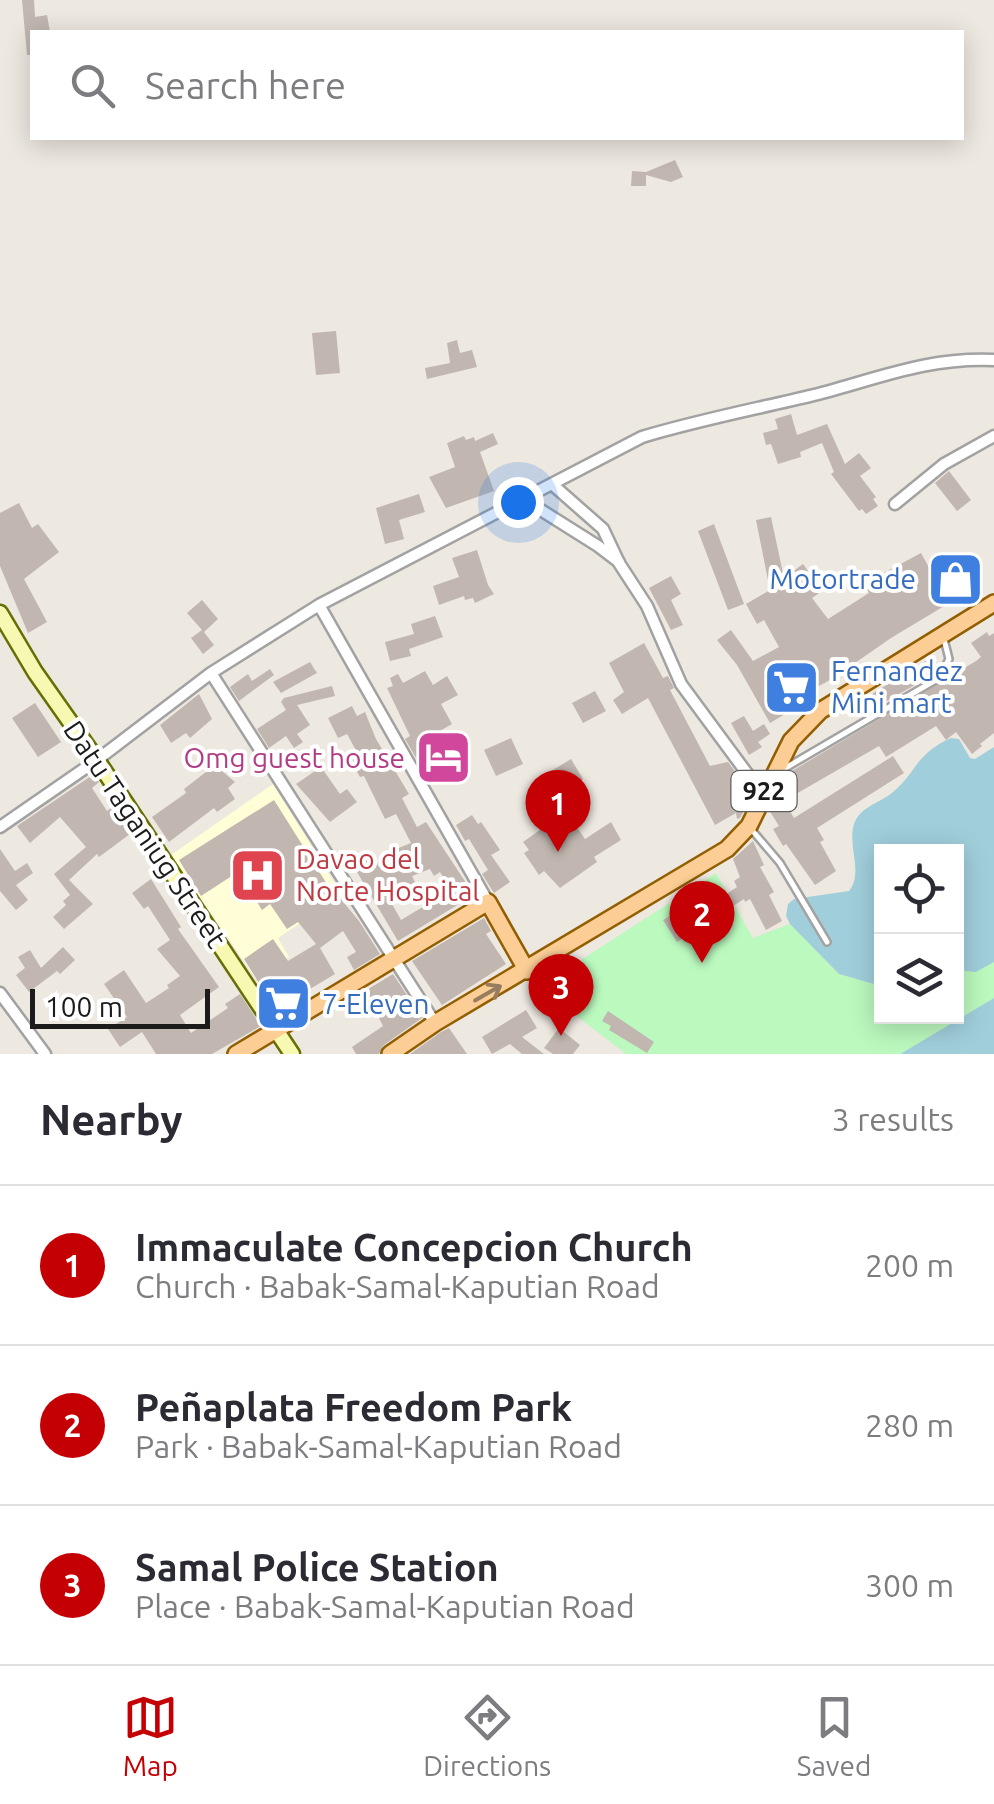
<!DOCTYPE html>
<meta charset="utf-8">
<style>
body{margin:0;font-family:Ubuntu,sans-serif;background:#f7f7f7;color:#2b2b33}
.controls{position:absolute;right:30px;bottom:30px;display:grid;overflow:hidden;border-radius:0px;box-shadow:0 5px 25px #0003}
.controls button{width:90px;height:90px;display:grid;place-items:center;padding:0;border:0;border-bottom:2px solid #e1e1e2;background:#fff;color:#2b2b33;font:50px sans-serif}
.scale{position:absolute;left:30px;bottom:25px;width:180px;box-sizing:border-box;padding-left:10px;border:5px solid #1b1b1b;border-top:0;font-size:28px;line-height:35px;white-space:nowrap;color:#1b1b1b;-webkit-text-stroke:8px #fff;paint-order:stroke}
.you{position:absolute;left:518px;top:502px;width:35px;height:35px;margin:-25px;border:8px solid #fff;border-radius:50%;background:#1a73e8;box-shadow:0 0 0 15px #1a73e833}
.badge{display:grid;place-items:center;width:65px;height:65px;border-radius:50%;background:#c50004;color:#fff;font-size:32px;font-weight:700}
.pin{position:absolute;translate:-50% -82px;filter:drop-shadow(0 2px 5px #0008)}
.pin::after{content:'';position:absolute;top:52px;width:35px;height:30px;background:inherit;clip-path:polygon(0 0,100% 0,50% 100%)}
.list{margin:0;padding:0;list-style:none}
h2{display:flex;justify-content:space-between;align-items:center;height:130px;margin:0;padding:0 40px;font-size:42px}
h2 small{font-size:32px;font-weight:400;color:#7c7c81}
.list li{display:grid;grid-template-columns:65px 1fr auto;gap:30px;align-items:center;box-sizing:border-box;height:160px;padding:0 40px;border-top:2px solid #e1e1e2}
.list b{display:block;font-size:38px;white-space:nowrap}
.list p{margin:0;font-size:32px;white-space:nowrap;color:#7c7c81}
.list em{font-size:32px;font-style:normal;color:#7c7c81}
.icon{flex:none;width:55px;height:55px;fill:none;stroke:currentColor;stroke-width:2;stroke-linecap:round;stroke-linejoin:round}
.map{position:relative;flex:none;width:994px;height:1054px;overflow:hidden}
.search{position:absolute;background:#fff;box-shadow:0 5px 25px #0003;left:30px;right:30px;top:30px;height:110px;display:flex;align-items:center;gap:25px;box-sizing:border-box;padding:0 35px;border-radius:0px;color:#7c7c81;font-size:38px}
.sheet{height:610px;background:#fff}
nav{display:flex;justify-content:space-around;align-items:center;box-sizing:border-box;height:140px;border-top:2px solid #e1e1e2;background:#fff;font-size:28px;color:#7c7c81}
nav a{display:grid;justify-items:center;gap:5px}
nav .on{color:#c50004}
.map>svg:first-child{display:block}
.education{fill:#fffed7}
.park{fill:#bbf9be}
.water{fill:#a0cfdb}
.building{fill:#c1b7b0;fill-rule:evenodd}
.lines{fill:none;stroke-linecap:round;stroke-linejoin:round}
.service-casing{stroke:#a2a2a2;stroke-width:10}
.minor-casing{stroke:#a2a2a2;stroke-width:15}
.secondary-casing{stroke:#666f04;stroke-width:19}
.primary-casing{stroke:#925e00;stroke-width:20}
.service{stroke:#fff;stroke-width:5}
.minor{stroke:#fff;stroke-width:10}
.secondary{stroke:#f7f9b2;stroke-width:14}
.primary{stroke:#fcce96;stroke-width:15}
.oneway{stroke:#977d5f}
.labels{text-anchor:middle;stroke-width:8;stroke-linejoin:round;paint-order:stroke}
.shield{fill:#fff;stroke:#5f5f5f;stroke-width:2.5}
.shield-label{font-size:25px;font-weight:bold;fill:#1b1b1b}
.shop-label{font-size:28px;fill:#366cbe;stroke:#fff;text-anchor:start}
.hotel-label{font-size:28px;fill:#b23c85;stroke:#fff;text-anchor:end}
.street-label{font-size:28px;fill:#1b1b1b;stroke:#fff}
.health-label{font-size:28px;fill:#be3a42;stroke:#fff;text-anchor:start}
</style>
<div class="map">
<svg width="994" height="1054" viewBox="0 0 994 1054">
<rect width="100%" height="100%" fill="#ede8e0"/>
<!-- education -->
<path class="education" d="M273,784L342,895L278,938L289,957L256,979L171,855Z"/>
<!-- park -->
<path class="park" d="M716,873L753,938L790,924L839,974L881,986L882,1016H956L957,970L976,972L994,962V998L901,1054H626L539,987Z"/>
<!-- water -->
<path class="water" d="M951,738L959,739L970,758L975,759L994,747V962L976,972L957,970L956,852H882L881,986L839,974L790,924L786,916L788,904L794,899L849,891C863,873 849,850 853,828C857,807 879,804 893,792C918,771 915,754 951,738Z
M994,998V1054H901L902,1053Z"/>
<!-- building -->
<path class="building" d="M22,0H34L35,17L47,15L50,32H32V55H27Z
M675,160L683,177L671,182L646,175V186H631L632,171L646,172Z
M336,331L340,373L316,375L312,333Z
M457,340L460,353L472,350L477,367L427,379L425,368L450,363L447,343Z
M791,414L797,435L827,424L845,464L859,453L871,468L860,476L876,497L873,499L878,506L866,514L862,509L859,511L831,474L834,472L822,443L800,452L801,457L778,464L771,444L766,445L763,433L778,429L775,419Z
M493,433L498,444L480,452L494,491L446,508L429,477L455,467L447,443L464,436L466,440L474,437L475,441Z
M949,471L971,500L957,511L935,483Z
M419,494L425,512L399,520L404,539L385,544L376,508Z
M19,503L32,528L38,524L59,552L24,579L47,622L28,633L0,566V513Z
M771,517L784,578L803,564L822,591L812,598L828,619L869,593L867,589L884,579L882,574L921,553L932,573L957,557L976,587L891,638L832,679L787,703L792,710L770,723L737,665L717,640L731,630L753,661L779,647L764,620L757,624L746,604L770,590L756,520Z
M714,524L744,604L728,610L698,531Z
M477,550L488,585L494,594L475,603L473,598L465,600L464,596L439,605L433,586L459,577L452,558Z
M671,576L681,594L671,600L683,625L671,630L649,588Z
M202,600L218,619L204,632L214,645L203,654L191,638L202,630L187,613Z
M435,616L443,637L409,649L411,656L390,661L385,642L414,634L411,624Z
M987,632L989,636L994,633V733L980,744L982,746L972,754L956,732L946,740L936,726L886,757L879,746L784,801L794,818L893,756L904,773L817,828L824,840L820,842L836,871L815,885L786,844L783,846L773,829L779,826L769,810L777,795L788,788L784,781L787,774L976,661L981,657L971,643Z
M644,643L663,678L668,676L674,688L670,690L710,766L728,762L743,782L748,803L740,818L737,819L736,813L715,825L648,698L622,714L613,700L624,692L609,663Z
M932,657L938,666L934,674L880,705L872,694Z
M310,662L317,673L281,693L273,682Z
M270,669L274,675L239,701L230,687L248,674L252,681Z
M425,671L433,685L447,676L458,695L441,704L452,724L438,732L448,752L454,749L465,770L440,782L434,770L429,772L423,761L419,763L405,739L410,736L387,688L393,686L390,678L398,674L403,683Z
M332,686L335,696L297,705L310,725L297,734L303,742L294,748L286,736L269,748L257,729L286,710L281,702L284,698Z
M595,691L606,711L583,723L572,703Z
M199,694L212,719L190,738L186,733L171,743L160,725Z
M35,703L61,742L38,757L12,718Z
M352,706L357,716L365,712L376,739L409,794L402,798L417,827L426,822L474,895L398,941L354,867L372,855L379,867L398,855L396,849L411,843L396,814L385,819L364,776L360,777L350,759L358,754L347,734L338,738L328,718ZM430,869L434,876L440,872L451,890L401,920L388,897L415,882L412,876Z
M744,716L753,731L764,724L770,734L758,742L762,747L749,755L731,723Z
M511,738L523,764L496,776L484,750Z
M571,759L583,779L559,793L548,773Z
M215,765L235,782L228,788L235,799L217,812L214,808L169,842L152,817L186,793L184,789Z
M321,767L340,794L347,789L357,802L330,822L296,784Z
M94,774L99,782L92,788L107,811L111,808L130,834L99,857L97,854L69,880L93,904L64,929L53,917L66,905L63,901L70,895L54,874L86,847L60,817L30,843L17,826Z
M274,800L337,900L340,898L359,921L380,954L354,970L347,957L356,952L343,931L320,948L335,974L300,995L303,1000L279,1015L244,959L273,939L288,961L316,944L298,922L287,929L270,904L262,910L238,872L201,896L179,860Z
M472,815L478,824L481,822L500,850L491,855L510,882L494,893L482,874L488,870L469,839L465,841L456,825Z
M561,815L566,822L571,819L585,839L611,822L621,840L594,857L597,862L560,888L544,871L539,875L524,853L529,850L523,842Z
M753,841L764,865L760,867L774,892L769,895L782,921L766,930L750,899L745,902L744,899L677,942L663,920L705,894L712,904L737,887L734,881L740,877L733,859Z
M0,849L15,871L27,863L33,873L16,885L28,900L16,910L0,891Z
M151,879L181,927L178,929L219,987L180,1015L191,1033L228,1008L225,1004L240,994L261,1026L212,1054H156L142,1032L120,1047L108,1029L127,1017L104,984L124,970L146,1003L169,988L167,985L180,976L157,949L170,940L148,906L144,909L132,893Z
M484,918L491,931L486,934L506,964L442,1005L412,961Z
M63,947L75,960L60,974L57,971L29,992L16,975L25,968L18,957L30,950L41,968Z
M393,974L422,1018L384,1045L379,1054H356L352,1047L383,1026L365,991Z
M526,1010L537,1028L522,1037L544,1054H522L510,1044L492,1054L482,1037Z
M608,1011L654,1042L647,1053L609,1030L611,1026L602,1021Z
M449,1028L467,1054H410L441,1032Z
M559,1028L580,1045L573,1054H553L544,1048Z"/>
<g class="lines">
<defs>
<path id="service" d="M782,770L939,678L949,659L944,639
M751,829L780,863L827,942"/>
<path id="minor" d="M553,485L603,529L619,563L647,606L681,684L763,795
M525,500L598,546L619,562
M895,504L944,464L994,436
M319,605L488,902
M211,673L435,1023
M0,827L97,760L211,673L319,605L642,437C698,420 756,409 814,395C877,379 926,357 994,360
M0,993L45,1054"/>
<path id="secondary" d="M0,613L35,672L97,760L292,1054"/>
<path id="primary" d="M236,1054L488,902L527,971
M390,1054L435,1023L727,849L749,826L791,741L820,711L994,603"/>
</defs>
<!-- service casing -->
<use href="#service" class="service-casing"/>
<!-- minor casing -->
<use href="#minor" class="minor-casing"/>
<!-- secondary casing -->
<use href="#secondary" class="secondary-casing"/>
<!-- primary casing -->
<use href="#primary" class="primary-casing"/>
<!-- service -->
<use href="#service" class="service"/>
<!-- minor -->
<use href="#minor" class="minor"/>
<!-- secondary -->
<use href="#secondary" class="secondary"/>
<!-- primary -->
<use href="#primary" class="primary"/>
</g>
<!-- one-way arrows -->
<defs><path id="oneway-shaft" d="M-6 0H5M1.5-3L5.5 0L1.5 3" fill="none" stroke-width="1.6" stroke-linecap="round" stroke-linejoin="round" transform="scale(2.5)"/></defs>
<use class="oneway" href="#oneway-shaft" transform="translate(488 993) rotate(-30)"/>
<!-- icons -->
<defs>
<symbol id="shop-square" viewBox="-11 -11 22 22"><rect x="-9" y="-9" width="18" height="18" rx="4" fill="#3f7fe0" stroke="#fff"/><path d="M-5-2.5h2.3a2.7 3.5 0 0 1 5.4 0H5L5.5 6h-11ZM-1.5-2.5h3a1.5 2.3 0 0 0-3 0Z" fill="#fff"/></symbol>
<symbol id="supermarket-square" viewBox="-11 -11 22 22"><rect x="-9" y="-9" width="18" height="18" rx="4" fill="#3f7fe0" stroke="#fff"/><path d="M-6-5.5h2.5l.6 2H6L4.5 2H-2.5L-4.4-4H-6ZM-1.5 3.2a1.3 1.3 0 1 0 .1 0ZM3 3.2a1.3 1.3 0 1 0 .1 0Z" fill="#fff"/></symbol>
<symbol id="hotel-square" viewBox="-11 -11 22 22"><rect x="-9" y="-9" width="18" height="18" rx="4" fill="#d1479c" stroke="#fff"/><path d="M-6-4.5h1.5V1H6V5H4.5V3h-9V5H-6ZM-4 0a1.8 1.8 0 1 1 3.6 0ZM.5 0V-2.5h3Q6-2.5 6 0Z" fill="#fff"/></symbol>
<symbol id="hospital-square" viewBox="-11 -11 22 22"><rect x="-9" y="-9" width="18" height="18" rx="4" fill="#e0444e" stroke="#fff"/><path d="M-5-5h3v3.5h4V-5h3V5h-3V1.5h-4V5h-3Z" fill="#fff"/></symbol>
</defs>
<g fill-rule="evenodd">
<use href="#shop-square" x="924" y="548" width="63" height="63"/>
<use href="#supermarket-square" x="760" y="656" width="63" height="63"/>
<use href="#hotel-square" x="412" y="726" width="63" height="63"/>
<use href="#hospital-square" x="226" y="844" width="63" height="63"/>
<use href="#supermarket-square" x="252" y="972" width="63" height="63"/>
</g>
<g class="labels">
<!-- shield labels -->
<rect class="shield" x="731.5" y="771" width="65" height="40" rx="8"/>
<g class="shield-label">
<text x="764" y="800">922</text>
</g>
<!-- shop labels -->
<g class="shop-label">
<text x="916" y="589" text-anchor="end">Motortrade</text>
<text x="831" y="681">Fernandez<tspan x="831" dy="32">Mini mart</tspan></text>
<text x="322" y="1014">7-Eleven</text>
</g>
<!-- hotel labels -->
<g class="hotel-label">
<text x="405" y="768">Omg guest house</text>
</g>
<!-- street labels -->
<g class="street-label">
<text transform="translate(145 834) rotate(56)" y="10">Datu Taganiug Street</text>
</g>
<!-- health labels -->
<g class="health-label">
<text x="296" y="869">Davao del<tspan x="296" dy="32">Norte Hospital</tspan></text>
</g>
</g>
</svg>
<div class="controls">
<button><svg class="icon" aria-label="locate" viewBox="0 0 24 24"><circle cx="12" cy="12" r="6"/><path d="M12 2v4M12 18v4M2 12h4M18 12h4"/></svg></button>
<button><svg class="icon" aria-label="layers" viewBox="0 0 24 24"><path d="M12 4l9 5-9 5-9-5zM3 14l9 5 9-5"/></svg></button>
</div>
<div class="scale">100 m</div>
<div class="you"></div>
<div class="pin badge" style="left:558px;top:852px">1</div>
<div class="pin badge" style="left:702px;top:963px">2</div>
<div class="pin badge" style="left:561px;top:1036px">3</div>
<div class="search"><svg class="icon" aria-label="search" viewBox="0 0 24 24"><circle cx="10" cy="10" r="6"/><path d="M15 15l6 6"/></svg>Search here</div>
</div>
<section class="sheet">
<h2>Nearby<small>3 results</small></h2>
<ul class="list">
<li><span class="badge">1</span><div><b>Immaculate Concepcion Church</b><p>Church · Babak-Samal-Kaputian Road</p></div><em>200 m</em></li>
<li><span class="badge">2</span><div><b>Peñaplata Freedom Park</b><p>Park · Babak-Samal-Kaputian Road</p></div><em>280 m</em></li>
<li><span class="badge">3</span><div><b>Samal Police Station</b><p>Place · Babak-Samal-Kaputian Road</p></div><em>300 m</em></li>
</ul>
</section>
<nav>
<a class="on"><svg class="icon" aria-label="map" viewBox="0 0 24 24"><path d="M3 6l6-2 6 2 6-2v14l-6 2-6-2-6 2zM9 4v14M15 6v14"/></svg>Map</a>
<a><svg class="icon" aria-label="directions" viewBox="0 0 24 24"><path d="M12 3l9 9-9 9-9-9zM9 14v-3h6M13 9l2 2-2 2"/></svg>Directions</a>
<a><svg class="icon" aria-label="saved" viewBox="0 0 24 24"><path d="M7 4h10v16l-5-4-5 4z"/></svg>Saved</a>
</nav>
